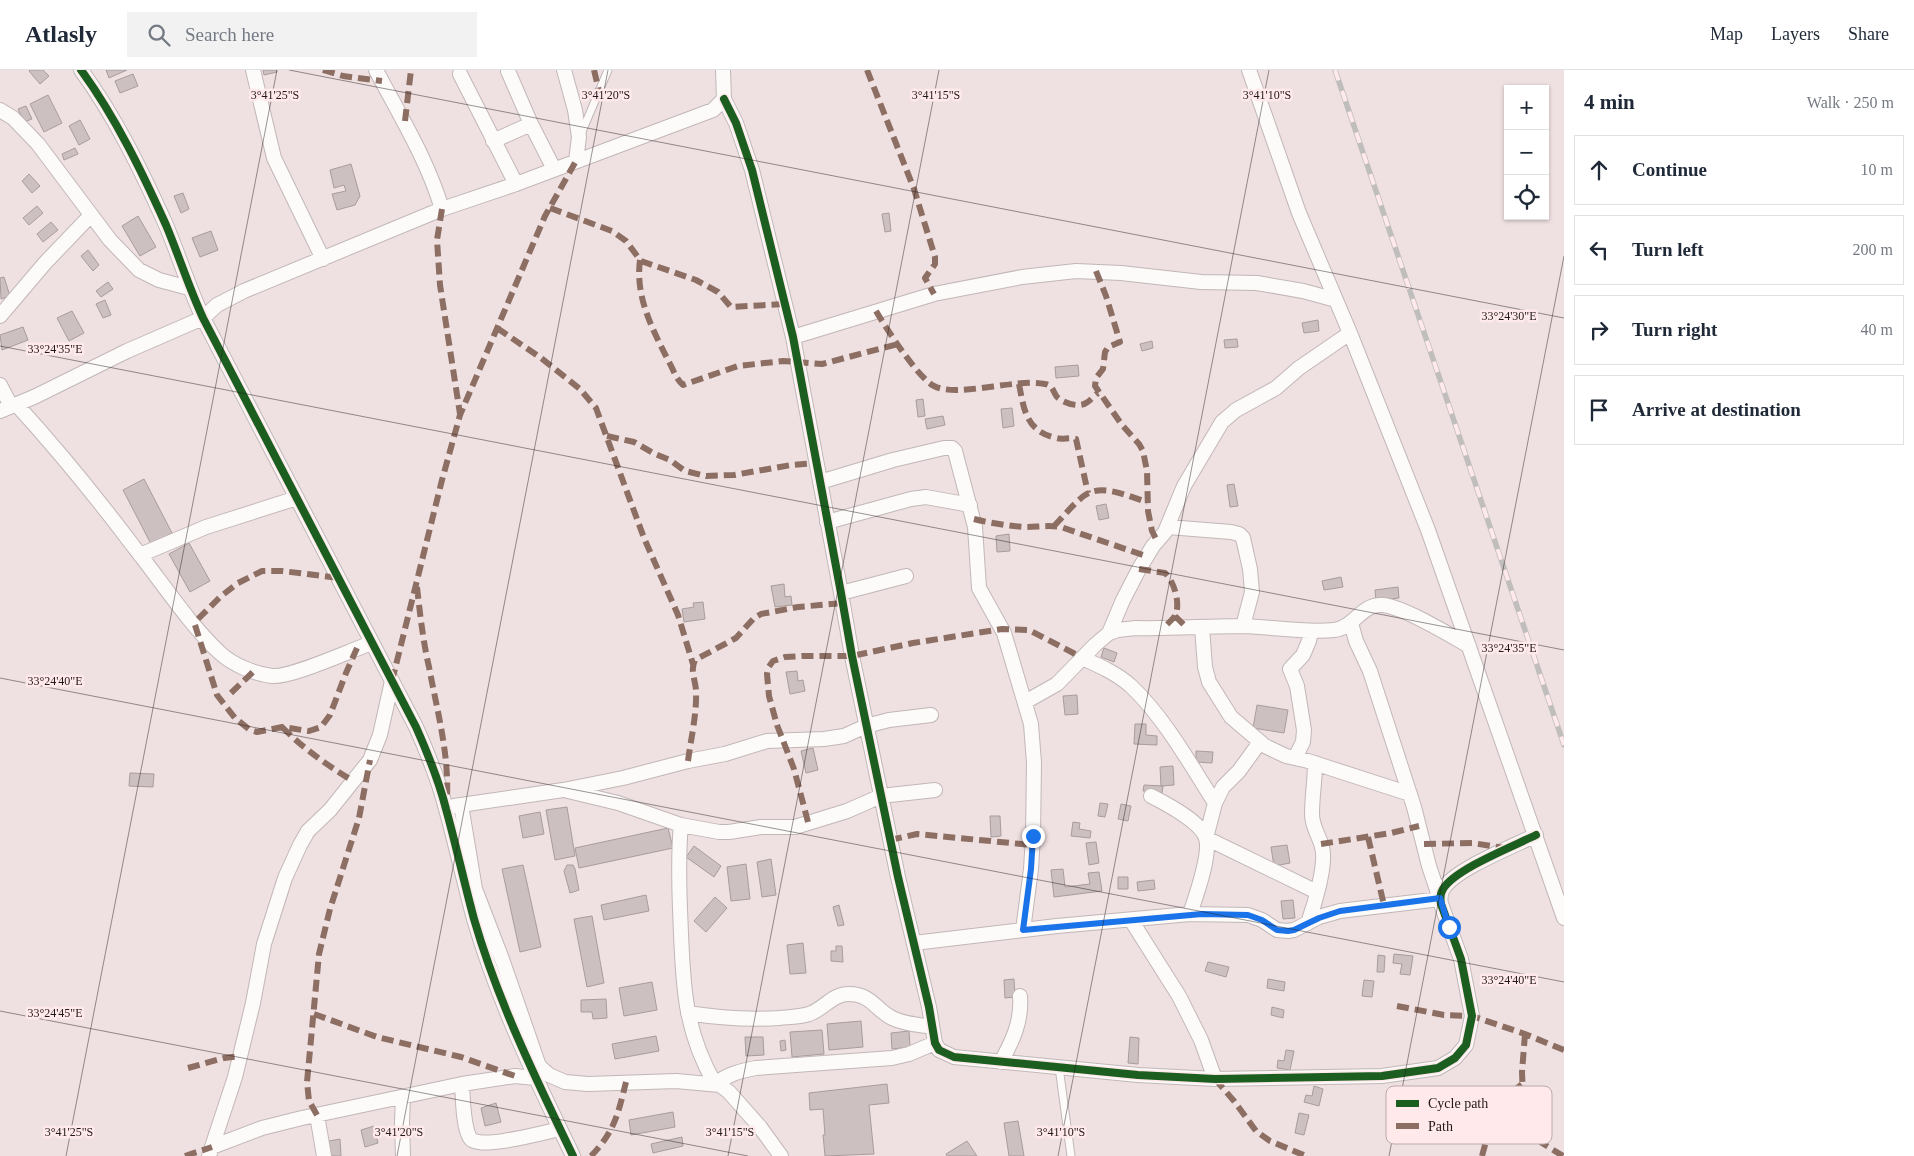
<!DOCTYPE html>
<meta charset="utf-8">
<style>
body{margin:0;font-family:Georgia,serif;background:#f2f2f3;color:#1f2937}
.controls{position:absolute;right:15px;top:15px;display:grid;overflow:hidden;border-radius:0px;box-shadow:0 1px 4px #0004}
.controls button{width:45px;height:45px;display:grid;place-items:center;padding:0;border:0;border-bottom:1px solid #e0e1e3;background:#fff;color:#1f2937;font:25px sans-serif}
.stop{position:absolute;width:15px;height:15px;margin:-11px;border:4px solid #1a73e8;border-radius:50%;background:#fff}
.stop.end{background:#1a73e8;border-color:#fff;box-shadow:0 1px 5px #0008}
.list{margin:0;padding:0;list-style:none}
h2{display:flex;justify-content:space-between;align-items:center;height:65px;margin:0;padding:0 20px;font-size:21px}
h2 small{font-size:16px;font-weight:400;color:#747a83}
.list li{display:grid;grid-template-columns:32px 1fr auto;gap:15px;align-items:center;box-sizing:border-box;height:70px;margin:0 10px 10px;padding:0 10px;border:1px solid #e0e1e3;border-radius:0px}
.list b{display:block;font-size:19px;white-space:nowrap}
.list em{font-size:16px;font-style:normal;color:#747a83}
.icon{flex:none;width:28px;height:28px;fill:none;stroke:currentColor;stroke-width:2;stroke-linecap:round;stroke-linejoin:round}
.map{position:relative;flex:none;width:1564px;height:1086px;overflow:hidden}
header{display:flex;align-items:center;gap:30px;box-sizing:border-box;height:70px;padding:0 25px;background:#fff;border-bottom:1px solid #e0e1e3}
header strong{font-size:24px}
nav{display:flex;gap:28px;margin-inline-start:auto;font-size:18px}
.search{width:350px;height:45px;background:#f2f2f3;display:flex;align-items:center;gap:12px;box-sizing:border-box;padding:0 18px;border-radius:0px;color:#747a83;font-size:19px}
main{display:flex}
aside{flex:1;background:#fff}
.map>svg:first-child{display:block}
.building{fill:#ccc0c1;stroke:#a89c9d}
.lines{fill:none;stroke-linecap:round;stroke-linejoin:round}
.service-casing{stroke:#c2b7b8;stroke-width:9}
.minor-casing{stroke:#c2b7b8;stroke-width:16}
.service{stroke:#fdfafa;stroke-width:7}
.minor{stroke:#fdfafa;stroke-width:14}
.rail-casing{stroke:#c0bdbd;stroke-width:5.5}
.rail{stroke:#ffe9ea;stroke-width:4;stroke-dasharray:11;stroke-linecap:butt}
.quiet{stroke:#8d6e63;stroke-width:6;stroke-dasharray:12 6;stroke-linecap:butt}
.cycleway-casing{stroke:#ffe9ea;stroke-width:11}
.cycleway{stroke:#1b5e20;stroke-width:8}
.route{stroke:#1a73e8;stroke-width:6}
.ticks{fill:none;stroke:#211819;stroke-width:1;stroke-opacity:0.45}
.key{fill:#ffe9ea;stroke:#bcaaab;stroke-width:1}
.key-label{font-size:14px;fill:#211819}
.ticks-label{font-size:12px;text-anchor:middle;fill:#211819;stroke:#ffe9ea;stroke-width:5;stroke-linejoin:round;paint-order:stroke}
</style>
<header>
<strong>Atlasly</strong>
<div class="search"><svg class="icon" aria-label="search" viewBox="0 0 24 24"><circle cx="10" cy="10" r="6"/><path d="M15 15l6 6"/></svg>Search here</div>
<nav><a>Map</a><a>Layers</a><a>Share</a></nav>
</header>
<main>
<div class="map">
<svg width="1564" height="1086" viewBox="0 0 1564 1086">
<rect width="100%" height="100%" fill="#efe0e1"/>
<!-- building -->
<path class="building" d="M30,0H43L49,6L40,14L29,1Z
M106,0H127L109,8Z
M263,0H276L277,2L264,5Z
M133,4L138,16L120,23L115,11Z
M48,25L62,53L44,62L30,34Z
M26,36L32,49L24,52L18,39Z
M80,50L90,69L79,75L69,56Z
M75,78L78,84L64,90L62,84Z
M351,94L360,126L355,135L337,140L332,124L346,121L344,115L334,118L330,100Z
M29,104L40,116L32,123L22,111Z
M183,123L189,139L181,143L174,126Z
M37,136L43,143L29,155L23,148Z
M889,143L891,161L885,162L882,144Z
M138,146L156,177L140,186L122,156Z
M51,152L58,160L43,172L37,164Z
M211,161L218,180L200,187L192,168Z
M88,180L99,195L93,201L81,186Z
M4,207L10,226L1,229L0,208Z
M108,212L113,219L101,227L96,221Z
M105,230L111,245L103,248L96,234Z
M72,241L84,263L69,271L57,248Z
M1318,250L1319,261L1304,263L1302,253Z
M23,257L28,270L2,280L0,265Z
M1237,269L1238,277L1225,278L1224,270Z
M1152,271L1153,278L1142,281L1140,274Z
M1078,295L1079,306L1056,308L1055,297Z
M923,329L925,346L918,347L916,330Z
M1012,338L1014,356L1003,358L1001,339Z
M943,346L945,355L927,359L925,349Z
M144,409L172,463L151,474L123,420Z
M1234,414L1238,436L1230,437L1227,415Z
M1106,434L1109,448L1099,450L1096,436Z
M1009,464L1010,481L997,482L996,466Z
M189,473L210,511L190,522L169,484Z
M1341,507L1343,517L1324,520L1322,511Z
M784,514L785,527L791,526L792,535L775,537L771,516Z
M1398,517L1399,528L1376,531L1375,520Z
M703,532L705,549L684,552L682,539L694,537L693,533Z
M1104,578L1117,583L1114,592L1101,587Z
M797,601L798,611L803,610L805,621L790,624L786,602Z
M1077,625L1078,644L1065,645L1063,626Z
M1257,635L1288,640L1284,663L1253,658Z
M1135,654H1146V665L1157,666V675L1134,674Z
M813,678L818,700L806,703L801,681Z
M1196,681L1213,682L1212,693L1196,692Z
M1173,696L1174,715L1161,716L1160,697Z
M130,703L154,704L153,717L129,716Z
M1144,715L1163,716L1162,723L1143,721Z
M1100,733L1108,734L1105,747L1098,746Z
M1121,734L1131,736L1128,751L1118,749Z
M567,737L575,786L555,790L546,740Z
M540,742L544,764L523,768L519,746Z
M990,746H1000L1001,766L991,767Z
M1073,752L1080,753L1079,759L1091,761L1090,768L1071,766Z
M668,758L673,778L579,798L575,778Z
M1096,772L1099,793L1089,795L1086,773Z
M1287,775L1290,793L1274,796L1271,777Z
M694,776L721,796L714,807L686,787Z
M771,789L776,825L762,827L757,792Z
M746,794L750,829L731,831L727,797Z
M523,795L541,877L520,882L502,799Z
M567,795H573L575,799L579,820L570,823L564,801Z
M1063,799L1065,817L1090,814L1088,803L1099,802L1102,821L1054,827L1051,800Z
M1118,807H1128V819H1118Z
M1154,810L1155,819L1138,821L1137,812Z
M646,825L649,841L604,850L601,835Z
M715,827L727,838L706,862L694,851Z
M1293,830L1295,848L1283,849L1281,831Z
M839,835L844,855L838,856L833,837Z
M592,846L604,913L587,917L574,849Z
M803,873L806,903L790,904L787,875Z
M836,876H842L843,892L831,891V881H836Z
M1394,884L1413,886L1410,905L1400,904L1402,894L1393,893Z
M1378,885L1385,886L1384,902H1377Z
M1208,892L1229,897L1226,907L1205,901Z
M1014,909L1015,927L1005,928L1004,910Z
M1268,909L1285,912L1284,921L1267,918Z
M1364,910L1374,911L1372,927L1362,926Z
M652,912L657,940L624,946L619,918Z
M606,929L607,948L593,949L592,942H581V930Z
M1272,937L1284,940L1283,948L1271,945Z
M861,951L863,977L829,980L827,954Z
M822,960L824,984L792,987L790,962Z
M909,961L910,977L892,979L891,963Z
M656,966L659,981L615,989L612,974Z
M745,967H763L764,985L746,986Z
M1130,967L1139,968L1138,994L1128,993Z
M785,970L786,980L781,981L780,971Z
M1286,980L1294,981L1290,1000L1277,998L1278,990L1284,991Z
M887,1014L889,1033L869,1035L874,1084L825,1086L823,1065H825L823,1039L810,1040L809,1023Z
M1314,1016L1323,1019L1319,1036L1304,1032L1306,1025L1312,1026Z
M496,1033L501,1052L485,1056L481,1038Z
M673,1042L675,1057L631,1065L629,1050Z
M1299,1043L1309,1045L1304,1065L1295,1063Z
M1018,1051L1024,1086H1009L1004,1053Z
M374,1056L378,1073L365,1077L361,1060Z
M682,1067L683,1076L653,1083L651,1074Z
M340,1069L341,1086H330L329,1071Z
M967,1071L977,1086H947L946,1084Z"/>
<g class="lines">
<defs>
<path id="service" d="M581,64L608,0
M1059,997L1071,1086"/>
<path id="minor" d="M81,0C116,48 142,102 166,155C179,186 189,218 203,248L416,657C428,684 439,711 446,739C456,775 464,812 474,849C498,932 536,1009 573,1086
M253,0L274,88L323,189
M376,0C400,46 427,89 442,139
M564,0L575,40L579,67L576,91
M1249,0L1299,143L1350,263L1428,460L1564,848
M508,1L531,54L554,99
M460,4L516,114
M724,29L736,53L752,100L793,267L841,523L852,586L898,807L929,937L935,973L939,980L954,987L1138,1005L1215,1009L1382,1006L1438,998L1455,988L1466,975L1472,946L1461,889L1441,834C1440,829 1440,824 1443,819C1455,799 1514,776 1536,765
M0,40L13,48L38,74L110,170L139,200L159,210L189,218
M493,71L531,54
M0,246L45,193L91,145
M793,267L934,224L1022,207L1076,201L1121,203L1201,212L1257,213L1303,221L1336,230
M0,315L11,336
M16,334C58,380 97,428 134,477C161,511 189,554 220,583C233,595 255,604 272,606C291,608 351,580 372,573
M0,341L34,327L127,281L203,248L217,235L244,221L442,139L516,114L713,40L724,29L723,0
M820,412L893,390L944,378H952L955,381L975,457L979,518L1004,563L1031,654L1034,693L1033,766L1031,799L1023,860
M827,452L911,429L926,427L970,435
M1168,457L1231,462L1239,464L1243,468L1250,499L1252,522L1243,556
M140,485L206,457L297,428
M841,523L906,506
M1202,557L1205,597L1209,612L1231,647L1265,676L1286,686L1308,691L1410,724
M1109,563L1123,530L1139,499L1153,476L1165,462L1184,416L1222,352L1236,340L1276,318L1299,298L1350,263
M1082,588C1100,596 1118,604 1132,617C1166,650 1190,694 1215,733
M1025,632L1057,614L1095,575L1109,563L1118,560L1136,558C1171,559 1207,556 1243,556C1273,557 1304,563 1334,560C1354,558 1362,533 1383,535C1404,537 1450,565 1469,576
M1260,672L1239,701L1223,717L1215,733L1206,768L1317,822
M1295,688L1303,672L1304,660L1297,616L1290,599L1303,585L1309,571L1311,561
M568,721L618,733L681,755L719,762H729L761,757H795L847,741L881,726L935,720
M1151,726C1165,733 1201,752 1206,768C1211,785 1196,826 1190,844
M461,735L475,819L502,889L539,996L549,1005L565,1012L588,1014L676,1011L720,1015L729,1022L760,1057L781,1086
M454,736L563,720L623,708L688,691L725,684L767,671L824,669L844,666L866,656L889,650L931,645
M681,755C678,783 679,811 680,839C683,905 681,955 715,1014C728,1004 740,1001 756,998L892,988L909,984L935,973
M1131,850L1179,926L1201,970L1215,1009
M1308,853C1314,836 1327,794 1322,777C1319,765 1312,757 1312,744C1312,727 1315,710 1315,693
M914,873L1057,856L1190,844L1248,845L1262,850L1277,860L1288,861L1294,860L1319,847L1340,841L1440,829L1429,796L1414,737L1370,601L1356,571L1351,553
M688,943C719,948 747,950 779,948C789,947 799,947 809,944C824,939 832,924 849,924C871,924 876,940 892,948C904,954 919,955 932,957
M1001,992C1013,970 1022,951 1020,926
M462,1014C463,1029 463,1056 470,1068C477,1081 546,1062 560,1059
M403,1027L402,1052L403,1086
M317,1045L324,1086
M212,1077L262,1058L302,1048L462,1014L515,1006L535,1008
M209,1086L235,1007L253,933L264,874L285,808L300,775L308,761L330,740L370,690L380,665L392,611"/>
</defs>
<!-- service casing -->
<use href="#service" class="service-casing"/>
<!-- minor casing -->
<use href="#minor" class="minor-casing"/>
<!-- service -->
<use href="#service" class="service"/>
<!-- minor -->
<use href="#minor" class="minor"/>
<defs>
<path id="rail" d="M1335,0L1564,675"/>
</defs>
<!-- rail casing -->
<use href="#rail" class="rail-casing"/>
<!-- rail -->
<use href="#rail" class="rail"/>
<!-- quiet -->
<path class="quiet" d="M323,0L343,6L382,11
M594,0L599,21
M867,0L914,119L935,187V194L925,208L934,224
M405,51L411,0
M550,138L612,161L626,171L641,191L696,210L718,222L731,237L785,234
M442,139L437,170L440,215L460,344
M640,190C635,228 653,260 669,292C674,301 676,309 683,315L738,296L783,291L822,294L898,274
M1096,201L1106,226L1120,272L1108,277L1105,282L1103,299L1096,308L1095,316L1122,355L1139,374L1143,381L1147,401L1148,441L1152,461L1157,471
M876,241C886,258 918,308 934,316C957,328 1016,308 1045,314C1053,315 1053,322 1057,327C1063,333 1079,338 1086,333C1090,331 1094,326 1098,323
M497,258L541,288L580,319L596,338L644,468L678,545L693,594
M1019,314C1024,340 1026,361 1056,368C1063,370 1069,367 1076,369L1088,423
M607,366L634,372L655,384L670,390L685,401L706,406L734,405L791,395L816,393
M974,449C990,453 1008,456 1025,457C1037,457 1048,455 1061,457L1146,486
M1054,456C1062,448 1079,427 1089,423C1106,415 1130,427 1147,432
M1139,499L1165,503C1174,511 1181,534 1175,546C1172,550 1167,554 1164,558
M417,517C420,544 423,571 429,597C437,640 449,683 447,727
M1175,546L1187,558
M198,549L220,527L238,513L262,501H282L339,508
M195,555L217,625L235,648L250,660L257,662L282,657L309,661L321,657L330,645L346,603L357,578
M392,611L442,410L460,345L545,146L576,91
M231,623L254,601
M282,657C304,679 327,695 353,711
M688,691C691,668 697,644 696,620C695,609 690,600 695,590L736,568L754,548L761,544L798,537L843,533
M808,752L794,699L777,655L769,626L767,604L768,598L773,591L785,587L802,586H852L913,573L1002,559L1029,560L1079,586
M1368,767L1384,835
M890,770L917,764L1032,775
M1321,774L1391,763L1419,756
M1424,774L1472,773L1505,778
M1397,936L1444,945L1472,946L1525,964L1564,980
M314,944L377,967L461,987L515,1006
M1525,964L1522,1002L1523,1027L1527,1044L1542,1073L1563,1086
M188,998L224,988L240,986
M1215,1009L1234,1031L1256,1061L1270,1071L1306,1086
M317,1045L309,1031L307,1012L319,884L330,839L359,748L370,690
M185,1086L212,1077
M591,1086C615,1061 618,1044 626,1012
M1482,1086C1491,1053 1494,1036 1522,1014"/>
<defs>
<path id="cycleway" d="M81,0C116,48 142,102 166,155C179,186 189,218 203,248L416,657C428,684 439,711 446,739C456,775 464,812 474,849C498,932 536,1009 573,1086
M724,29L736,53L752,100L793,267L841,523L852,586L898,807L929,937L935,973L939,980L954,987L1138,1005L1215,1009L1382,1006L1438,998L1455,988L1466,975L1472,946L1461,889L1441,834C1440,829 1440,824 1443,819C1455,799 1514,776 1536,765"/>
</defs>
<!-- cycleway casing -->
<use href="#cycleway" class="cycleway-casing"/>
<!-- cycleway -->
<use href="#cycleway" class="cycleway"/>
</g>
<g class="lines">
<!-- route -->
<path class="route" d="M1033,766L1031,799L1023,860L1202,844L1248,845L1262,850L1277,860L1288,861L1294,860L1319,848L1340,841L1440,828L1449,857"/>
</g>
<!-- ticks -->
<path class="ticks" d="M289,0L1564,248M0,276L1564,580M0,608L1564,912M0,941L748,1086M66,1086L277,0M397,1086L608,0M728,1086L939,0M1058,1086L1269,0M1389,1086L1564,186"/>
<!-- legend -->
<rect x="1386" y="1016" width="166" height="58" rx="8" class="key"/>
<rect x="1396" y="1030" width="23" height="7" fill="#1b5e20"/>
<rect x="1396" y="1053" width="23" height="6" fill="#8d6e63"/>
<g class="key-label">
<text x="1428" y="1038">Cycle path</text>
<text x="1428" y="1061">Path</text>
</g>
<g class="ticks-label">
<text x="275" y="29">3°41'25"S</text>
<text x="606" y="29">3°41'20"S</text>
<text x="936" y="29">3°41'15"S</text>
<text x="1267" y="29">3°41'10"S</text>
<text x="1509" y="250">33°24'30"E</text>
<text x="55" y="283">33°24'35"E</text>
<text x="1509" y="582">33°24'35"E</text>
<text x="55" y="615">33°24'40"E</text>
<text x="1509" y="914">33°24'40"E</text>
<text x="55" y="947">33°24'45"E</text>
<text x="69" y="1066">3°41'25"S</text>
<text x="399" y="1066">3°41'20"S</text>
<text x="730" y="1066">3°41'15"S</text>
<text x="1061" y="1066">3°41'10"S</text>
</g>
</svg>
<div class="controls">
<button>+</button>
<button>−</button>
<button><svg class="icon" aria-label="locate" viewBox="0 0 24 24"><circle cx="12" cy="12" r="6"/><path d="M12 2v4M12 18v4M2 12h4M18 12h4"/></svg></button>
</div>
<div class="stop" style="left:1449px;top:857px"></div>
<div class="stop end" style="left:1033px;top:766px"></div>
</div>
<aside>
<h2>4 min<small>Walk · 250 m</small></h2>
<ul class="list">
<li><svg class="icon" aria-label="ahead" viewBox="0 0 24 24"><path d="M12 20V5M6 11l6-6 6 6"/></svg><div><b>Continue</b></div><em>10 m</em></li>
<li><svg class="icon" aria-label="left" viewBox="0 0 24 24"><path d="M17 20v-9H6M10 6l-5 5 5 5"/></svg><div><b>Turn left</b></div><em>200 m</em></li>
<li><svg class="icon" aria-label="right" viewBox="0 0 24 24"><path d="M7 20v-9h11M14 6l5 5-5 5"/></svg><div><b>Turn right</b></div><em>40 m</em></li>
<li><svg class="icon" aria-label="arrive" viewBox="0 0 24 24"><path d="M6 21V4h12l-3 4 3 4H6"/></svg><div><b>Arrive at destination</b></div></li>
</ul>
</aside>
</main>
